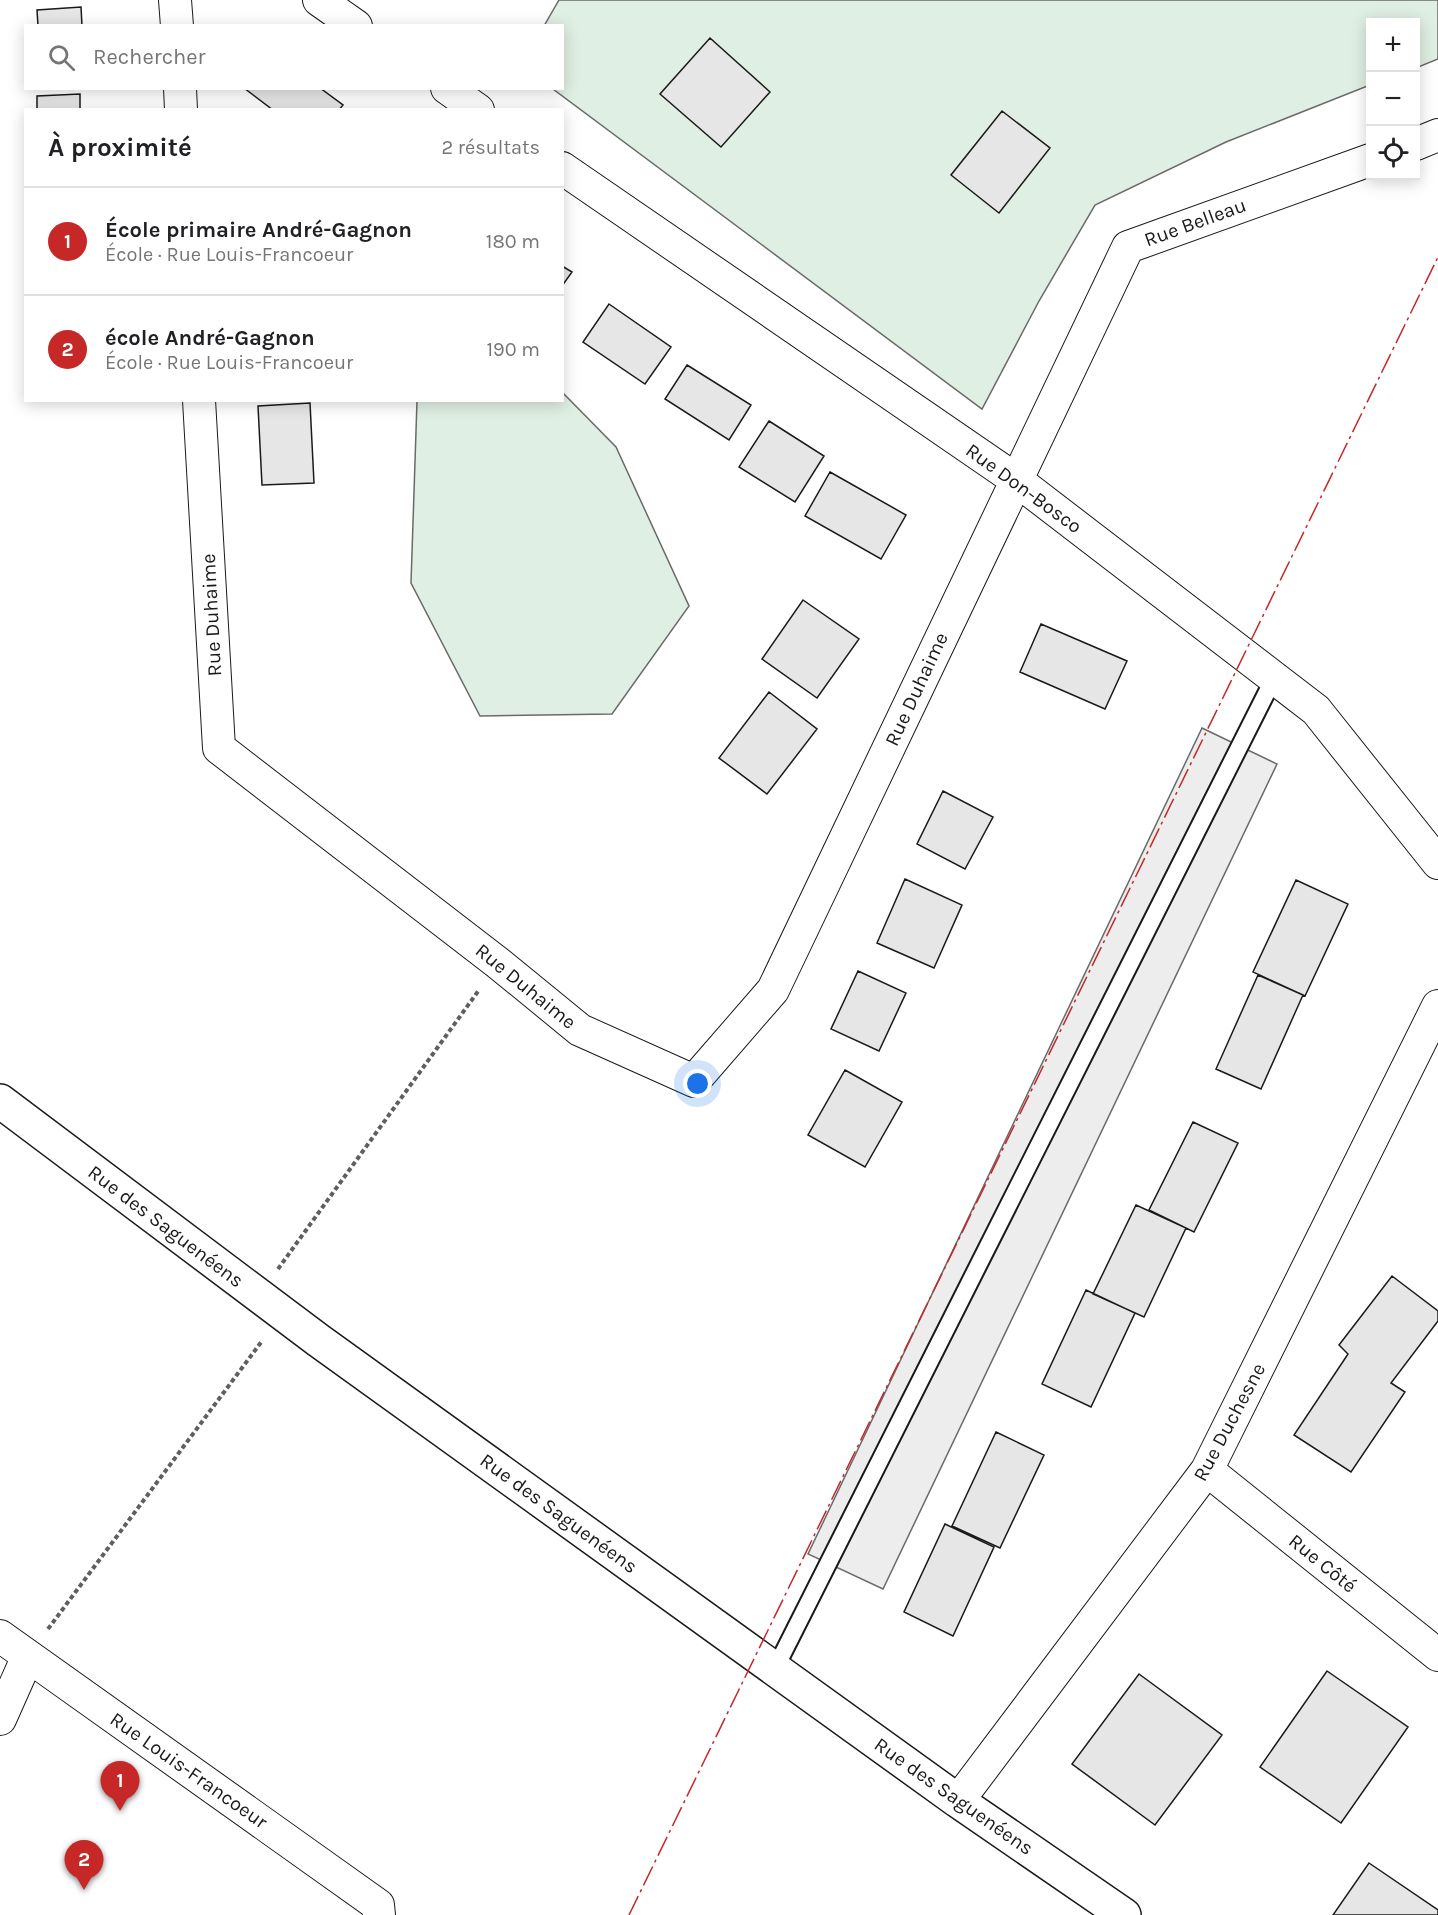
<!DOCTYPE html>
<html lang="fr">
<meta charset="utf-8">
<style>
body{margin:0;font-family:Karla,sans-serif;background:#f2f2f2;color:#202124}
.controls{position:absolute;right:18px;top:18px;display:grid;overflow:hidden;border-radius:0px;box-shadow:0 3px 15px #0003}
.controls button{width:54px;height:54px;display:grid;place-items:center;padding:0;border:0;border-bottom:2px solid #e0e0e0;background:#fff;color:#202124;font:30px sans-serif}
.you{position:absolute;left:698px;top:1084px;width:21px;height:21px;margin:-15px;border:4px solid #fff;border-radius:50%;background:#1a73e8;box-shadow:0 0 0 9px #1a73e833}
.badge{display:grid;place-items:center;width:39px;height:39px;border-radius:50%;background:#c62828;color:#fff;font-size:20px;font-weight:700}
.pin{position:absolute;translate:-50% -50px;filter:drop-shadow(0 2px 3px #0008)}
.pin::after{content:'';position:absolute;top:32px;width:21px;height:18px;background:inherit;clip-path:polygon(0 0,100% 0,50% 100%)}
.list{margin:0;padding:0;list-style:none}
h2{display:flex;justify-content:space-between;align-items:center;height:78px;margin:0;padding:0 24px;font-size:26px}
h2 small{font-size:20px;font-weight:400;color:#757577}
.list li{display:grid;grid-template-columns:39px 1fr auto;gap:18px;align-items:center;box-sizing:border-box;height:108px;padding:0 24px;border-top:2px solid #e0e0e0}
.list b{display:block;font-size:22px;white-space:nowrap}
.list p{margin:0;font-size:20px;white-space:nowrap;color:#757577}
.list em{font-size:20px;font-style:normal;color:#757577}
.icon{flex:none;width:33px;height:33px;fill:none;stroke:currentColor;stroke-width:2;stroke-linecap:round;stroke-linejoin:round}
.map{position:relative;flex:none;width:1438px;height:1915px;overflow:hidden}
.search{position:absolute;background:#fff;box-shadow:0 3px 15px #0003;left:24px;top:24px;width:540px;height:66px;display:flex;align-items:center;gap:15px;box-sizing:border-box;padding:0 21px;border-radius:0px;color:#757577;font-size:22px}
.panel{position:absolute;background:#fff;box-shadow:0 3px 15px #0003;left:24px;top:108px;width:540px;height:294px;border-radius:0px}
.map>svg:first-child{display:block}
.green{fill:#e0efe3;stroke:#6a6a6a;stroke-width:1.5}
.parking{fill:#ededed;stroke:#6a6a6a;stroke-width:1.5}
.building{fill:#e6e6e6;stroke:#1a1a1a;stroke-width:1.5}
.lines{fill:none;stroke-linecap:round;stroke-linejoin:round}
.lane-casing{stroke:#1a1a1a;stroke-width:20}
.street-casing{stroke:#1a1a1a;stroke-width:34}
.secondary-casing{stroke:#1a1a1a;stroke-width:36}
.path{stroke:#5f5f5f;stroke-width:4;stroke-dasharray:4.5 3;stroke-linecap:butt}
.lane{stroke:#fff;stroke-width:16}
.street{stroke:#fff;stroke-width:32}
.secondary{stroke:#fff;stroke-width:33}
.power{stroke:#c62828;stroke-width:1.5;stroke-dasharray:21 4.5 3 4.5;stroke-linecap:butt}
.labels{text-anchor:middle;stroke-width:4.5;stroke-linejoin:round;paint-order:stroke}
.street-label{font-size:20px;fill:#1a1a1a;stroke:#fff}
</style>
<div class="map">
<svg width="1438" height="1915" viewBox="0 0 1438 1915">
<rect width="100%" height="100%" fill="#fff"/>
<!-- green -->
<path class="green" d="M559,0H1438V59L1416,68V22H1370V85L1226,142L1095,205L1039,301L982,409L553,89L562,88V26H544Z
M563,393L616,447L689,606L612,714L480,716L411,583L417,401L562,400Z"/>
<!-- parking -->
<path class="parking" d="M1202,728L1277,764L883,1589L808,1554Z"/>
<!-- building -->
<path class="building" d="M81,7L82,26H38L37,10Z
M710,38L770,92L721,147L660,94Z
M244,88H320L343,105L339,110H273Z
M80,94V110H37V96Z
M1002,111L1050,148L999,213L951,175Z
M562,266L572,272L562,286Z
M609,304L671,347L645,384L583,342Z
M687,365L751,405L729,440L665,399Z
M310,403L314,483L262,485L258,406Z
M769,421L824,456L795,502L739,467Z
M830,472L906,515L881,559L805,516Z
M803,600L859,639L817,698L762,659Z
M1041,624L1127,661L1105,709L1020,672Z
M769,692L817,729L767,794L719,758Z
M943,791L993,817L965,869L917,844Z
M905,879L962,905L934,968L877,943Z
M1296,880L1348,904L1305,996L1253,972Z
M858,971L906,993L879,1051L831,1029Z
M1258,975L1303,995L1261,1089L1216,1069Z
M845,1070L902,1102L865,1167L808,1135Z
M1193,1122L1238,1143L1194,1232L1149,1210Z
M1136,1205L1186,1228L1144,1317L1093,1294Z
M1392,1276L1438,1311V1321L1391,1383L1405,1392L1351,1472L1294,1435L1348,1354L1339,1345Z
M1086,1290L1135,1313L1091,1407L1042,1384Z
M996,1432L1044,1455L1000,1548L952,1526Z
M945,1524L994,1547L953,1636L904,1612Z
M1327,1671L1408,1727L1341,1823L1260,1767Z
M1139,1674L1222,1735L1155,1825L1072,1764Z
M1369,1863L1438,1910V1915H1333Z"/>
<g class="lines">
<defs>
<path id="lane" d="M775,1669L1274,678"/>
<path id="street" d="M175,0L177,26
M319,0L356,26
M180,88L181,110
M447,88L478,110
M1416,144L1438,135
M562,168L1015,479L1316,710L1438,863
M199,400L219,748L498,963L580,1030L694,1081L773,990L1128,247L1370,160
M1207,1470L1438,1655
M0,1636L378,1905L379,1915
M0,1719L28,1656
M958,1801L1207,1470L1438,1006"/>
<path id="secondary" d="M0,1101L318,1340L958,1801L1124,1915"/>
</defs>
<!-- lane casing -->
<use href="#lane" class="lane-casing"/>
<!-- street casing -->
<use href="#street" class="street-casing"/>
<!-- secondary casing -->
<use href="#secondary" class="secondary-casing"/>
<!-- path -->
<path class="path" d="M278,1269L479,990
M48,1629L262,1341"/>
<!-- lane -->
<use href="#lane" class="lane"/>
<!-- street -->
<use href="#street" class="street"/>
<!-- secondary -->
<use href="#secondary" class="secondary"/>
<!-- power -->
<path class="power" d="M629,1915L1438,257"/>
</g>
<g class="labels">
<!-- street labels -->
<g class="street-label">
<text transform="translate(1195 222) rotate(-20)" y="7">Rue Belleau</text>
<text transform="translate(1024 488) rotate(36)" y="7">Rue Don-Bosco</text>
<text transform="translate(211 615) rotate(-93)" y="7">Rue Duhaime</text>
<text transform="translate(916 689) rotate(-65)" y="7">Rue Duhaime</text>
<text transform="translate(526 986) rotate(39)" y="7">Rue Duhaime</text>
<text transform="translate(166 1226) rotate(37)" y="7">Rue des Saguenéens</text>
<text transform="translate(1229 1422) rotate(-62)" y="7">Rue Duchesne</text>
<text transform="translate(559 1513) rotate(36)" y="7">Rue des Saguenéens</text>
<text transform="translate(1323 1563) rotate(39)" y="7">Rue Côté</text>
<text transform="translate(189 1770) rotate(35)" y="7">Rue Louis-Francoeur</text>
<text transform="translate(954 1796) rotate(35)" y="7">Rue des Saguenéens</text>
</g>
</g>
</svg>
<div class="controls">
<button>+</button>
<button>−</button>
<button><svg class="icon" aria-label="locate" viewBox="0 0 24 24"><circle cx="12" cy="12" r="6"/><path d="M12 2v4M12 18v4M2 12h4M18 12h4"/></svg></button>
</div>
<div class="you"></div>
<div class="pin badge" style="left:120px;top:1811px">1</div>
<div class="pin badge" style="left:84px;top:1890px">2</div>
<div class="search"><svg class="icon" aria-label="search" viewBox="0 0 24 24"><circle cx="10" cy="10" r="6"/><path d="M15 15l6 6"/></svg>Rechercher</div>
<section class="panel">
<h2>À proximité<small>2 résultats</small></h2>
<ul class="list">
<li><span class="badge">1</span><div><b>École primaire André-Gagnon</b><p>École · Rue Louis-Francoeur</p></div><em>180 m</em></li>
<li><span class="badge">2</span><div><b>école André-Gagnon</b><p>École · Rue Louis-Francoeur</p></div><em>190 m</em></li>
</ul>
</section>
</div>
